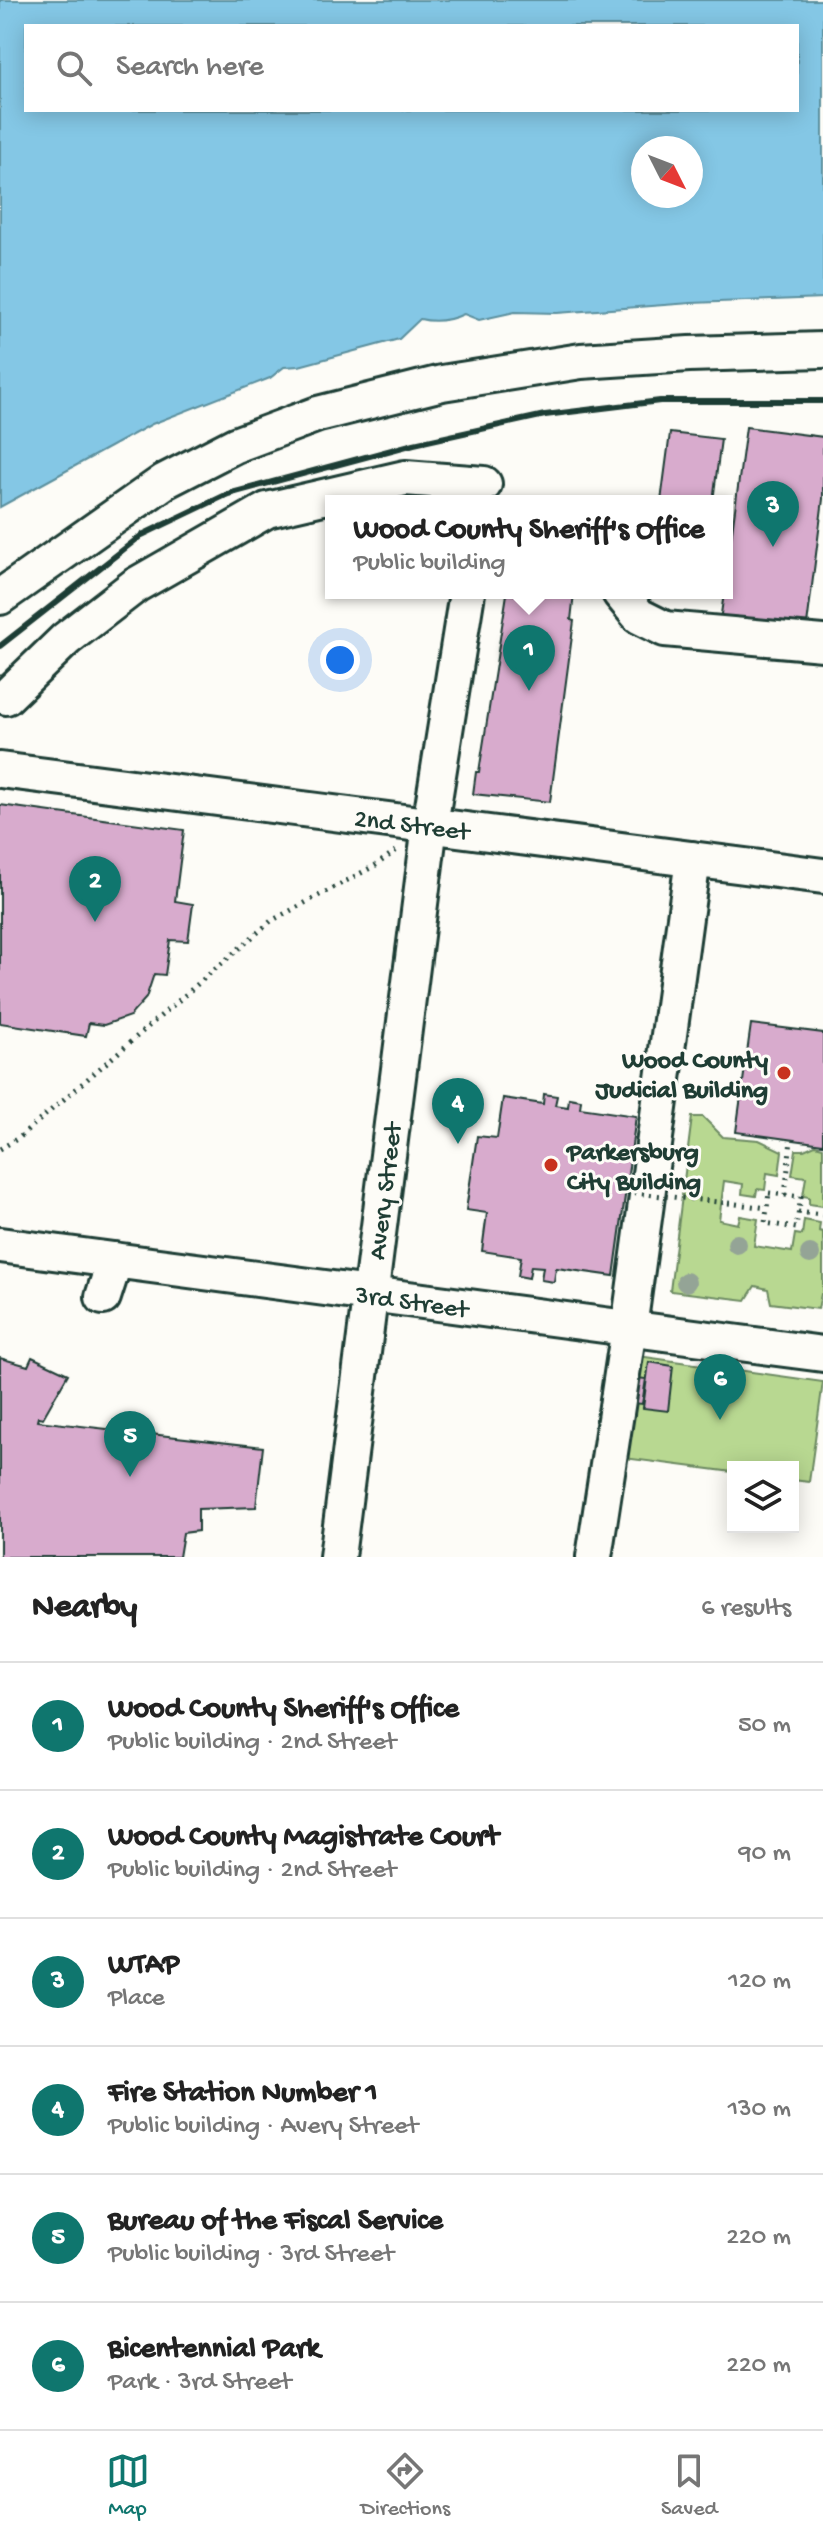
<!DOCTYPE html>
<meta charset="utf-8">
<style>
body{margin:0;font-family:"Gochi Hand",sans-serif;background:#f6f6f6;color:#222}
.controls{position:absolute;right:24px;bottom:24px;display:grid;overflow:hidden;border-radius:0px;box-shadow:0 4px 20px #0003}
.controls button{width:72px;height:72px;display:grid;place-items:center;padding:0;border:0;border-bottom:2px solid #e0e0e0;background:#fff;color:#222;font:40px sans-serif}
.compass{position:absolute;left:631px;top:136px;width:72px;height:72px;border-radius:50%;background:#fff;box-shadow:0 4px 20px #0003;rotate:132deg}
.you{position:absolute;left:340px;top:660px;width:28px;height:28px;margin:-20px;border:6px solid #fff;border-radius:50%;background:#1a73e8;box-shadow:0 0 0 12px #1a73e833}
.badge{display:grid;place-items:center;width:52px;height:52px;border-radius:50%;background:#0f766e;color:#fff;font-size:26px;font-weight:700}
.pin{position:absolute;translate:-50% -66px;filter:drop-shadow(0 2px 4px #0008)}
.pin::after{content:'';position:absolute;top:42px;width:28px;height:24px;background:inherit;clip-path:polygon(0 0,100% 0,50% 100%)}
.popup{position:absolute;left:325px;top:495px;width:408px;height:104px;box-sizing:border-box;display:grid;place-content:center;border-radius:0px;background:#fff;filter:drop-shadow(0 2px 6px #0005);font-size:26px;white-space:nowrap;color:#767676}
.popup b{font-size:30px;color:#222}
.popup::after{content:'';position:absolute;left:50%;top:100%;margin-left:-16px;border:16px solid transparent;border-top-color:#fff}
.list{margin:0;padding:0;list-style:none}
h2{display:flex;justify-content:space-between;align-items:center;height:104px;margin:0;padding:0 32px;font-size:34px}
h2 small{font-size:26px;font-weight:400;color:#767676}
.list li{display:grid;grid-template-columns:52px 1fr auto;gap:24px;align-items:center;box-sizing:border-box;height:128px;padding:0 32px;border-top:2px solid #e0e0e0}
.list b{display:block;font-size:30px;white-space:nowrap}
.list p{margin:0;font-size:26px;white-space:nowrap;color:#767676}
.list em{font-size:26px;font-style:normal;color:#767676}
.icon{flex:none;width:44px;height:44px;fill:none;stroke:currentColor;stroke-width:2;stroke-linecap:round;stroke-linejoin:round}
.map{position:relative;flex:none;width:823px;height:1557px;overflow:hidden}
.search{position:absolute;background:#fff;box-shadow:0 4px 20px #0003;left:24px;right:24px;top:24px;height:88px;display:flex;align-items:center;gap:20px;box-sizing:border-box;padding:0 28px;border-radius:0px;color:#767676;font-size:30px}
.sheet{height:872px;background:#fff}
nav{display:flex;justify-content:space-around;align-items:center;box-sizing:border-box;height:112px;border-top:2px solid #e0e0e0;background:#fff;font-size:22px;color:#767676}
nav a{display:grid;justify-items:center;gap:4px}
nav .on{color:#0f766e}
.map>svg:first-child{display:block}
.green{fill:#b8d891;stroke:#6c8a62;stroke-width:2}
.water{fill:#84c7e5;stroke:#5c909e;stroke-width:2;fill-rule:evenodd}
.building{fill:#d8abcd;stroke:#1f3d34;stroke-width:2}
.lines{fill:none;stroke-linecap:round;stroke-linejoin:round}
.minor-casing{stroke:#1f3d34;stroke-width:40}
.path{stroke:#1f3d34;stroke-width:5;stroke-dasharray:2 6;stroke-linecap:butt}
.minor{stroke:#fdfcf7;stroke-width:34}
.rail{stroke:#1f3d34;stroke-width:6}
.path-bridge{stroke:#1f3d34;stroke-width:5;stroke-dasharray:2 6;stroke-linecap:butt}
.tree{fill:#94a496}
.poi-dot{fill:#c8321e;stroke:#fdfcf7;stroke-width:3}
.labels{text-anchor:middle;stroke-width:6;stroke-linejoin:round;paint-order:stroke}
.street-label{font-size:26px;fill:#1f3d34;stroke:#fdfcf7}
.poi-label{font-size:26px;font-weight:bold;fill:#1f3d34;stroke:#fdfcf7;text-anchor:end}
</style>
<div class="map">
<svg width="823" height="1557" viewBox="0 0 823 1557">
<rect width="100%" height="100%" fill="#fdfcf7"/>
<filter id="ink" filterUnits="userSpaceOnUse"><feTurbulence type="fractalNoise" baseFrequency=".0125" numOctaves="2"/><feDisplacementMap in="SourceGraphic" scale="16" xChannelSelector="R" yChannelSelector="G"/><feConvolveMatrix kernelMatrix="1 2 1 2 8 2 1 2 1" color-interpolation-filters="sRGB"/></filter>
<g filter="url(#ink)">
<!-- green -->
<path class="green" d="M692,1117H703L723,1137L759,1140L782,1151L779,1175L767,1173L765,1190L757,1189L756,1196L742,1194L743,1184L724,1181L719,1220L738,1224L740,1216L758,1219L754,1246L792,1252L795,1234L802,1235L804,1220L820,1223L819,1231L823,1232V1294H821L818,1309L771,1303L768,1289L755,1286L746,1300L670,1291Z
M815,1145L823,1147V1206L809,1204V1197L803,1196L806,1177L792,1175L796,1150H804Z
M631,1355L823,1382L809,1482L793,1480V1467H733V1472L616,1457Z"/>
<!-- water -->
<path class="water" d="M0,0H823V298L691,303L557,313L515,312L479,320L464,314C449,321 436,323 420,319L399,339L299,366L284,367L270,378L152,424L0,507ZM26,26H797V110H26ZM643,148H691V196H643Z"/>
<!-- building -->
<path class="building" d="M746,427L823,437V499L806,633L720,621L724,593H727V569Z
M670,433L721,439L713,501H661Z
M521,593H574L571,620L574,621L550,802L473,794L476,772H479L507,594L521,595Z
M0,805L184,830L175,901L193,904L188,941L170,940L165,975L154,974L146,998L130,1016L104,1025L89,1023L86,1036L0,1023Z
M751,1024L823,1033V1144L736,1132Z
M544,1094L557,1096L555,1105L568,1107L569,1098L581,1100L580,1108L636,1116L614,1276L556,1268L554,1282L541,1280L543,1267L531,1266L529,1278L518,1276L521,1257L482,1251L487,1213L466,1210L477,1136L497,1138L503,1098L543,1104Z
M32,1357L68,1374L43,1418L38,1417L37,1421L263,1447L256,1507L198,1509V1531L183,1533L179,1557H0V1358L28,1366Z
M649,1362L673,1366L668,1411L643,1408Z
M629,1377L646,1379L642,1404L625,1402Z"/>
<g class="lines">
<defs>
<path id="minor" d="M620,593L639,616L665,629L823,643
M0,597L165,481L235,445L318,414L442,383L581,361L689,354L823,350
M6,697L66,639L136,585L267,510L405,478L484,484
M0,770L823,876
M0,1245L823,1354
M103,1297L115,1260
M337,1557L430,825L467,593
M594,1557L629,1328L693,859"/>
</defs>
<!-- minor casing -->
<use href="#minor" class="minor-casing"/>
<!-- path -->
<path class="path" d="M0,1149L20,1137L271,921L376,865L397,850
M769,1193L801,1197L796,1228L765,1223Z
M785,1195L791,1140
M728,1203L767,1208
M798,1212L823,1215"/>
<!-- minor -->
<use href="#minor" class="minor"/>
<!-- rail -->
<path class="rail" d="M0,646L142,535L228,494L414,444L545,415L660,401H823"/>
<!-- path-bridge -->
<path class="path-bridge" d="M626,1192L728,1203"/>
</g>
<!-- trees -->
<g class="tree">
<circle cx="737" cy="1244" r="10"/>
<circle cx="810" cy="1254" r="10"/>
<circle cx="686" cy="1282" r="10"/>
</g>
</g>
<!-- markers -->
<g class="poi-dot">
<circle cx="784" cy="1073" r="8"/>
<circle cx="551" cy="1165" r="8"/>
</g>
<g class="labels">
<!-- street labels -->
<g class="street-label">
<text transform="translate(412 823) rotate(7)" y="9">2nd Street</text>
<text transform="translate(383 1191) rotate(-83)" y="9">Avery Street</text>
<text transform="translate(412 1300) rotate(8)" y="9">3rd Street</text>
</g>
<!-- poi labels -->
<g class="poi-label">
<text x="768" y="1067">Wood County<tspan x="768" dy="30">Judicial Building</tspan></text>
<text x="567" y="1159" text-anchor="start">Parkersburg<tspan x="567" dy="30">City Building</tspan></text>
</g>
</g>
</svg>
<div class="controls">
<button><svg class="icon" aria-label="layers" viewBox="0 0 24 24"><path d="M12 4l9 5-9 5-9-5zM3 14l9 5 9-5"/></svg></button>
</div>
<svg class="compass" viewBox="-18 -18 36 36"><path d="M0-13l5 13h-10z" fill="#e53935"/><path d="M0 13l5-13h-10z" fill="#767676"/></svg>
<div class="you"></div>
<div class="pin badge" style="left:529px;top:691px">1</div>
<div class="popup"><b>Wood County Sheriff's Office</b>Public building</div>
<div class="pin badge" style="left:95px;top:922px">2</div>
<div class="pin badge" style="left:773px;top:547px">3</div>
<div class="pin badge" style="left:458px;top:1144px">4</div>
<div class="pin badge" style="left:130px;top:1477px">5</div>
<div class="pin badge" style="left:720px;top:1420px">6</div>
<div class="search"><svg class="icon" aria-label="search" viewBox="0 0 24 24"><circle cx="10" cy="10" r="6"/><path d="M15 15l6 6"/></svg>Search here</div>
</div>
<section class="sheet">
<h2>Nearby<small>6 results</small></h2>
<ul class="list">
<li><span class="badge">1</span><div><b>Wood County Sheriff's Office</b><p>Public building · 2nd Street</p></div><em>50 m</em></li>
<li><span class="badge">2</span><div><b>Wood County Magistrate Court</b><p>Public building · 2nd Street</p></div><em>90 m</em></li>
<li><span class="badge">3</span><div><b>WTAP</b><p>Place</p></div><em>120 m</em></li>
<li><span class="badge">4</span><div><b>Fire Station Number 1</b><p>Public building · Avery Street</p></div><em>130 m</em></li>
<li><span class="badge">5</span><div><b>Bureau of the Fiscal Service</b><p>Public building · 3rd Street</p></div><em>220 m</em></li>
<li><span class="badge">6</span><div><b>Bicentennial Park</b><p>Park · 3rd Street</p></div><em>220 m</em></li>
</ul>
</section>
<nav>
<a class="on"><svg class="icon" aria-label="map" viewBox="0 0 24 24"><path d="M3 6l6-2 6 2 6-2v14l-6 2-6-2-6 2zM9 4v14M15 6v14"/></svg>Map</a>
<a><svg class="icon" aria-label="directions" viewBox="0 0 24 24"><path d="M12 3l9 9-9 9-9-9zM9 14v-3h6M13 9l2 2-2 2"/></svg>Directions</a>
<a><svg class="icon" aria-label="saved" viewBox="0 0 24 24"><path d="M7 4h10v16l-5-4-5 4z"/></svg>Saved</a>
</nav>
